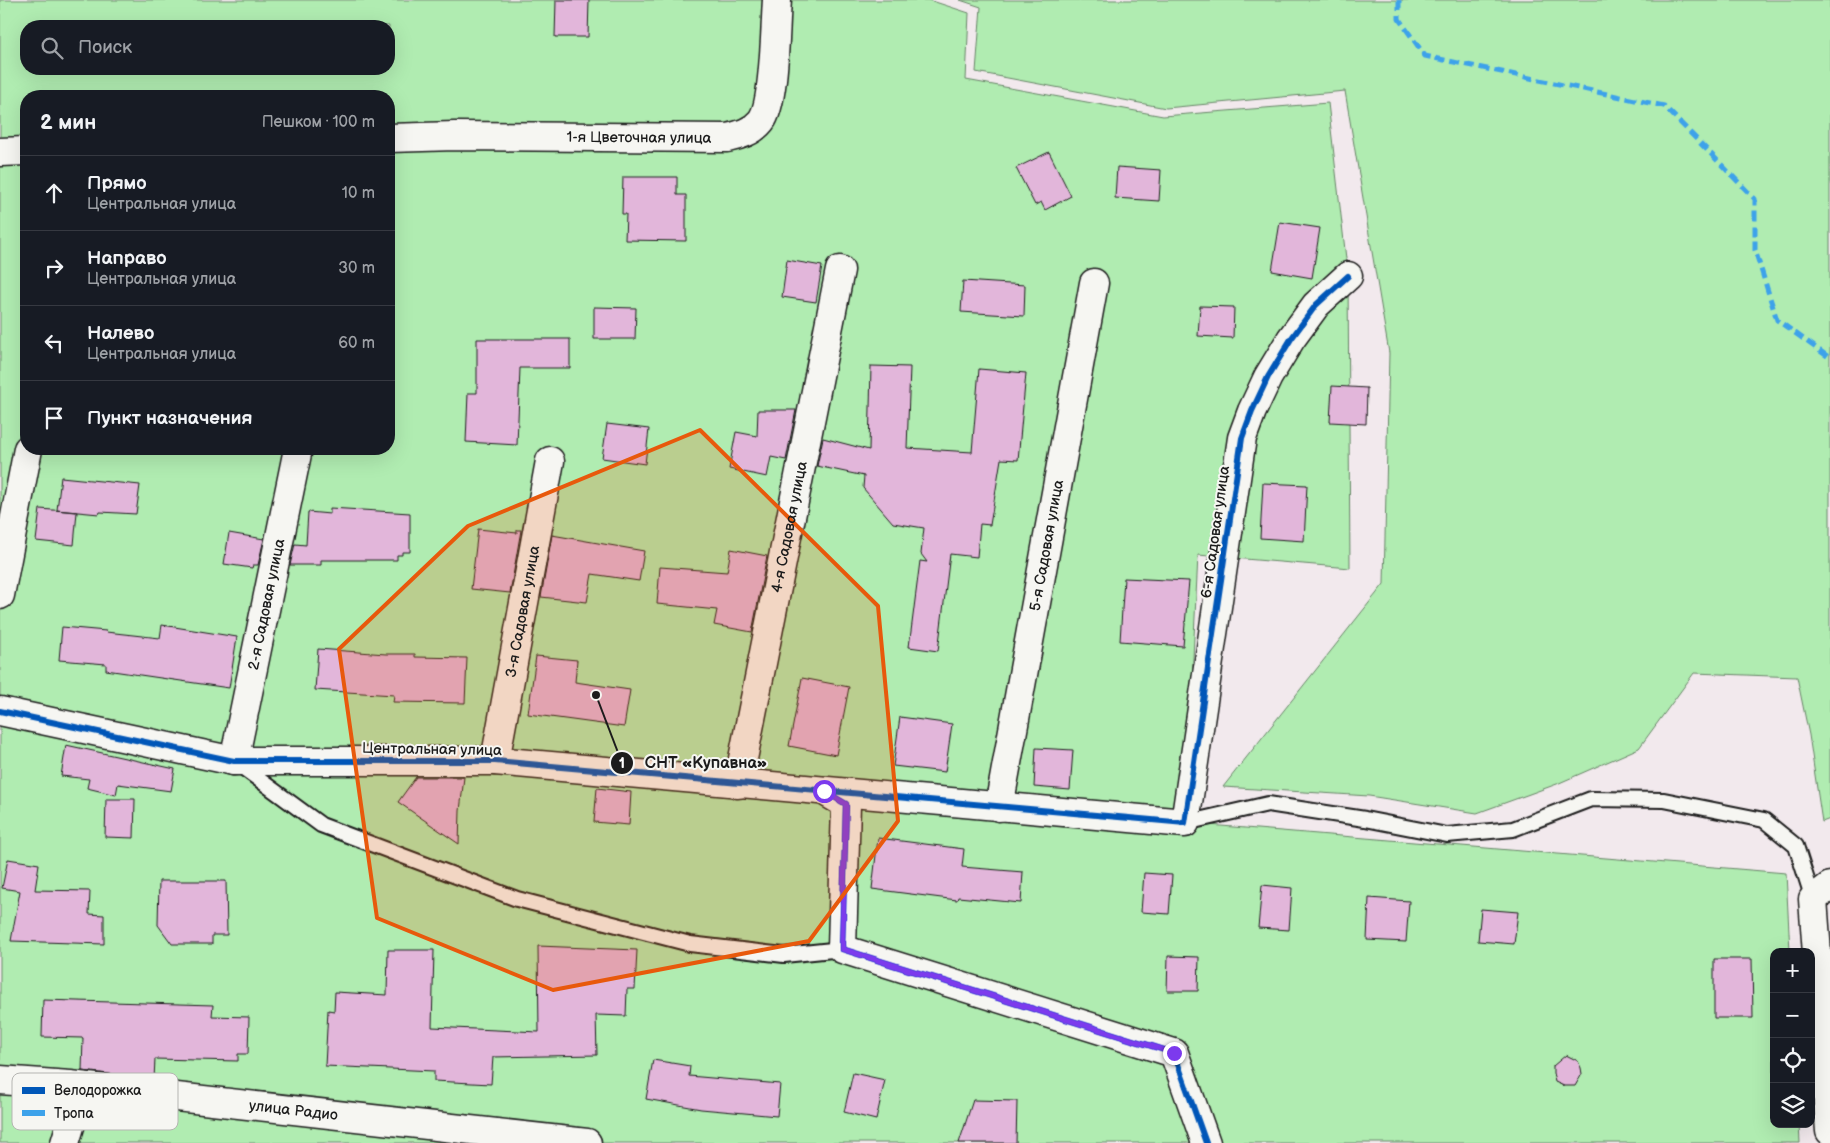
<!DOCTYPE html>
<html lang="ru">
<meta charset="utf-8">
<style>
body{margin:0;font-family:"Balsamiq Sans",sans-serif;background:#242831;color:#f1f3f6}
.controls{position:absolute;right:15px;bottom:15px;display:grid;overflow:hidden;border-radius:10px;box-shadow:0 5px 20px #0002}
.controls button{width:45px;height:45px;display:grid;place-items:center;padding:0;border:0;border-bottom:1px solid #363941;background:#171b24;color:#f1f3f6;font:25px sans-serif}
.stop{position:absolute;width:15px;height:15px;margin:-11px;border:4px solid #7c3aed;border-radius:50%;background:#fff}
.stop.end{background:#7c3aed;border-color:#fff;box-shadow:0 1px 5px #0008}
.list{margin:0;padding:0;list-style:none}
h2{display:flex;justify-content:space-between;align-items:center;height:65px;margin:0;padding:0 20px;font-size:21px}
h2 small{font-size:16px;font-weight:400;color:#9ea1a6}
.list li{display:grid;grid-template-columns:32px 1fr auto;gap:15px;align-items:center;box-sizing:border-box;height:75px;padding:0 20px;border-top:1px solid #363941}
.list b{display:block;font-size:19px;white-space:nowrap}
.list p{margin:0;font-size:16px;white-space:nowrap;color:#9ea1a6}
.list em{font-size:16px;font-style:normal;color:#9ea1a6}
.icon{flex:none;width:28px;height:28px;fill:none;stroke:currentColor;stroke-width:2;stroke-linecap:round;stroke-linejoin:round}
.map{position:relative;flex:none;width:1830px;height:1143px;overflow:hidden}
.search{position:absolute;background:#171b24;box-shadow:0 5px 20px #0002;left:20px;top:20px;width:375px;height:55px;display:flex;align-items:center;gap:12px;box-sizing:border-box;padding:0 18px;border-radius:20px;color:#9ea1a6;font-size:19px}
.panel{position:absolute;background:#171b24;box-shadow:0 5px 20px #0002;left:20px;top:90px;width:375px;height:365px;border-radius:20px}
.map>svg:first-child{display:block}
.green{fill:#b0ecb1;stroke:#668466;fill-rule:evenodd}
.building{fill:#e2b6da;stroke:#1c1c1c}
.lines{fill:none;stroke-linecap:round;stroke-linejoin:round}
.lane-casing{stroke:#1c1c1c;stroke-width:18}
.street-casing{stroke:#1c1c1c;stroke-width:31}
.lane{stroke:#f6f6f2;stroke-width:14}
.street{stroke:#f6f6f2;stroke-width:28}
.quiet{stroke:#3da2ea;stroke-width:5;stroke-dasharray:10 5;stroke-linecap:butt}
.cycleway-casing{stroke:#f6f6f2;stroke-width:9}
.cycleway{stroke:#0057b8;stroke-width:6}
.route{stroke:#7c3aed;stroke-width:6}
.marked{fill:#e8590c;fill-opacity:0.2;stroke:#e8590c;stroke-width:4;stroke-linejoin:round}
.labels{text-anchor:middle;stroke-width:4;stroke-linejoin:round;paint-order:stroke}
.street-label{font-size:15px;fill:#1c1c1c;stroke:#f6f6f2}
.key{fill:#f6f6f2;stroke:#b5b5b2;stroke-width:1}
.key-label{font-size:14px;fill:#1c1c1c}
.leader{fill:none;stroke:#1c1c1c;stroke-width:2}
.callout-dot{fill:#1c1c1c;stroke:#f6f6f2;stroke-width:2}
.mark-label{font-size:15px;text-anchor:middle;font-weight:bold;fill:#fff}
.callout-label{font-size:16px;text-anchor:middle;font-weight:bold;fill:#1c1c1c;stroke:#f6f6f2;stroke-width:4;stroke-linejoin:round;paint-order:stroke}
</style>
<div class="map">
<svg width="1830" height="1143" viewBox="0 0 1830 1143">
<rect width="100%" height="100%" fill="#f2e9ed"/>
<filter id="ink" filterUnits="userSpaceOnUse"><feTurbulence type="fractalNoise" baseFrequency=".02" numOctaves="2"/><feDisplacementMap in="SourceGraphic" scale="10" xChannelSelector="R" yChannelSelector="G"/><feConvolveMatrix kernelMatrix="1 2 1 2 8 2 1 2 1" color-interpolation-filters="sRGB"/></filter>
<g filter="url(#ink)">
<!-- green -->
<path class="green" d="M0,0H929L969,13L966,80L1163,116L1328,103L1348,276L1350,568L1198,555L1185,823L1786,873L1790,952H1774V1124H1799L1800,1143H0ZM26,26H389V69H26ZM26,96H389V449H26Z
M960,0H1830V819L1822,822L1809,735L1797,677L1694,673L1639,748L1557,784L1477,813L1369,796L1223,787L1384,584L1389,353L1345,91L1166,108L976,72L981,7Z"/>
<!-- building -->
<path class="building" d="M556,0H589L588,37H555Z
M1049,152L1071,196L1045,210L1041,202L1035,205L1016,168Z
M1117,167L1161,170L1159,201L1115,198Z
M623,177H677V195H686V241L625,240L626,214H622Z
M1280,222L1320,228L1312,278L1272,271Z
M787,260L822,266L816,302L782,297Z
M963,281L1025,285L1024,316L961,312Z
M1200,306L1234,307L1233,338L1198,336Z
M594,307L636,308L635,339H594Z
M477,339H570V368H520L517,445L466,442L468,393H477Z
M871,366L910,367L907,448L972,452L979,369L1026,373L1018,460L1001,459L990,525L980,524L977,557L950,554L938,651L909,647L920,561L927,562L921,554L924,528L893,523L863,488L864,476L817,466L823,438L869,450Z
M1332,386L1367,388L1366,424L1330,422Z
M758,410H796L786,460L771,457L767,477L729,469L736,432L757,436Z
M607,424L649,429L645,464L602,458Z
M61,477L140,485L136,514L100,512L99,514L57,510Z
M1263,483L1307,485L1304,541L1260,538Z
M330,508L410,513V552H402V555H397V560H321V565H290L295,544L306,545L308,512L330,514Z
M40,509L77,512L74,545L36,541Z
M478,529L517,533V530H521L510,593L471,589Z
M229,533L264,539L258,565H253L252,568L224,564Z
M552,535L644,551L639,581L592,574L587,602L541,597Z
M731,549L767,556L752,632L714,625L717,610L657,604L660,567L727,572Z
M1124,578L1189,581L1183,646L1120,641Z
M162,625L237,637L229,688L106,670V664L59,660L62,627L106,631V632L160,638Z
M318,649L386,654H415V657L467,658L465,703L393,702L394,695L315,690Z
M536,656L577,660L575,682L630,690L624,727L528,714Z
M802,678L849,687L836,755L789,746Z
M900,717L952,724L945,772L893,766Z
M66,745L175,769L171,791L118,784L116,795L87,788L89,779L61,776Z
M1036,748L1073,750L1070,790L1034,787Z
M416,777H464L460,811L459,844L398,802Z
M597,788L631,792L629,825L594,822Z
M106,799H135L134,838L105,837Z
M878,838L964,849L962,867L1023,872L1021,903L958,897L957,900L872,889Z
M8,859L39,864L35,890L90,891L89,914L104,915V944L11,941L20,891L2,888Z
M1144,873L1172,875L1169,914L1141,912Z
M159,881H226L227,935H212V944H172L158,925Z
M1262,885L1292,888L1289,930L1258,928Z
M1369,898L1409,901L1406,942L1367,940Z
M1481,909L1518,912L1514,944L1478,941Z
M538,946L637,950L635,989H627L626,1016L596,1015L597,1055L493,1057L491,1084L434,1081V1071L325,1066L328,1010L334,1011L335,992L387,995L388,950H434L432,1027L539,1032Z
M1168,956L1199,957L1198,991H1167Z
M1714,959H1752L1753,1018H1714Z
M43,1000L213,1005L212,1016L249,1017L248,1054H238V1061L155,1059L154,1079L82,1071L83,1038L42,1037Z
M1566,1055L1578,1061L1581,1068L1582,1074L1575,1086H1564L1555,1082L1553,1073V1066Z
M653,1060L690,1066L689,1076L780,1084L777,1116L701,1109L646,1099Z
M853,1073L885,1080L876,1120L844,1112Z
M973,1100L1017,1101L1016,1143H959Z"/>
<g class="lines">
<defs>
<path id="lane" d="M238,764L321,825L517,899L690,944L784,955L842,949
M1185,823L1268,804L1365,819L1447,835L1513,829L1591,799L1664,800L1764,820L1796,846L1813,899"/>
<g id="street">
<path id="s1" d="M389,138L455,136L727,138C740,135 752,132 761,121C775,104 775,25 777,0"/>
<path d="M0,152L26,151"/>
<path d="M0,595L28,449"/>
<path d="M0,711L234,761H495L1185,823L1242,438L1252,411L1268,377L1291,339L1316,305L1348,276"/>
<path id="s2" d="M234,761L298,449"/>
<path id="s3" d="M495,761L550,461"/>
<path id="s4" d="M738,784L840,270"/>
<path d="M824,791L846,804L842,949L1174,1053L1206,1143"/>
<path id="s5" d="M999,807L1094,283"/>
<path d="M1830,886L1813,899L1830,1131"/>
<path id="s6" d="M0,1080L70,1085L587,1143"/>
<path d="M65,1143L82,1087"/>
</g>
</defs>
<!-- lane casing -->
<use href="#lane" class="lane-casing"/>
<!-- street casing -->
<use href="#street" class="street-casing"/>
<!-- lane -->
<use href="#lane" class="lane"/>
<!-- street -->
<use href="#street" class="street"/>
<!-- quiet -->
<path class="quiet" d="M1399,0V19L1425,56L1664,106L1755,199V250L1777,320L1830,358"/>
<defs>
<path id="cycleway" d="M0,711L234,761H495L1185,823L1242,438L1252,411L1268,377L1291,339L1316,305L1348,276
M826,792L846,804L842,949L1174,1053L1206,1143"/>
</defs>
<!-- cycleway casing -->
<use href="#cycleway" class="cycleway-casing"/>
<!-- cycleway -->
<use href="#cycleway" class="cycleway"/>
</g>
</g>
<g class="lines" filter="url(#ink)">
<!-- route -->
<path class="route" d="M824,791L846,804L842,949L1174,1053"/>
</g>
<!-- marked area -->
<path class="marked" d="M700,430L878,606L898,821L809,941L553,990L377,918L339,649L468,526Z"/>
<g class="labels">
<!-- street labels -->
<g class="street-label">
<text dy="5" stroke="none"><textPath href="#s1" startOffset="250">1-я Цветочная улица</textPath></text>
<text dy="5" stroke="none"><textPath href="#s4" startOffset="262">4-я Садовая улица</textPath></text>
<text transform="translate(1215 532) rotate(-82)" y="5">6-я Садовая улица</text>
<text dy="5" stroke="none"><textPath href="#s5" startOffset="266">5-я Садовая улица</textPath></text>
<text dy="5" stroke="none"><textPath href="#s2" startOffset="160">2-я Садовая улица</textPath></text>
<text dy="5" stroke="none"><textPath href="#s3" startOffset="152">3-я Садовая улица</textPath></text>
<text transform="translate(432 749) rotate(1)" y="5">Центральная улица</text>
<text dy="5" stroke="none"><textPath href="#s6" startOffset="295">улица Радио</textPath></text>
</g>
</g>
<!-- legend -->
<rect x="12" y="1073" width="166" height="57" rx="8" class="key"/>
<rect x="22" y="1087" width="23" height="7" fill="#0057b8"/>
<rect x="22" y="1110" width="23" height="6" fill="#3da2ea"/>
<g class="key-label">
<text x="54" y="1095">Велодорожка</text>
<text x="54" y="1118">Тропа</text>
</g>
<!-- callouts -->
<path class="leader" d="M596 695L622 763"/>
<g class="callout-dot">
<circle cx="596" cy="695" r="5"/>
<circle cx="622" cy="763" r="12"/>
</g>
<g class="mark-label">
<text x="622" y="768">1</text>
</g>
<g class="callout-label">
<text x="706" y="768">СНТ «Купавна»</text>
</g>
</svg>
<div class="controls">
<button>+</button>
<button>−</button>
<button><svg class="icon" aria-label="locate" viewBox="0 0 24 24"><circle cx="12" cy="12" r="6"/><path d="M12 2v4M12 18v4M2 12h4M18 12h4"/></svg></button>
<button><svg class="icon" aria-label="layers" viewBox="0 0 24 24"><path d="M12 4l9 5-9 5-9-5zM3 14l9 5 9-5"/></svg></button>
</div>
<div class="stop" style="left:824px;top:791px"></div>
<div class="stop end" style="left:1174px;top:1053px"></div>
<div class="search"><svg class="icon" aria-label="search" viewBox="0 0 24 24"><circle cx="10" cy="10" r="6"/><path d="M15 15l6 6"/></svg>Поиск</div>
<section class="panel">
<h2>2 мин<small>Пешком · 100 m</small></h2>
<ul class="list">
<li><svg class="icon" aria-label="ahead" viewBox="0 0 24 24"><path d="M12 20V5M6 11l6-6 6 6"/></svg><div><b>Прямо</b><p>Центральная улица</p></div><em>10 m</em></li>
<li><svg class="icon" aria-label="right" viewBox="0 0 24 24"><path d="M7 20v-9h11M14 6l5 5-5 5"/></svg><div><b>Направо</b><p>Центральная улица</p></div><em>30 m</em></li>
<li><svg class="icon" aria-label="left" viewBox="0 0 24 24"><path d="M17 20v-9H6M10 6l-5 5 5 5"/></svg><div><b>Налево</b><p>Центральная улица</p></div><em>60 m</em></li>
<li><svg class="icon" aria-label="arrive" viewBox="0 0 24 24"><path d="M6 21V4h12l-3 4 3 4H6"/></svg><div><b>Пункт назначения</b></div></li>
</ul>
</section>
</div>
